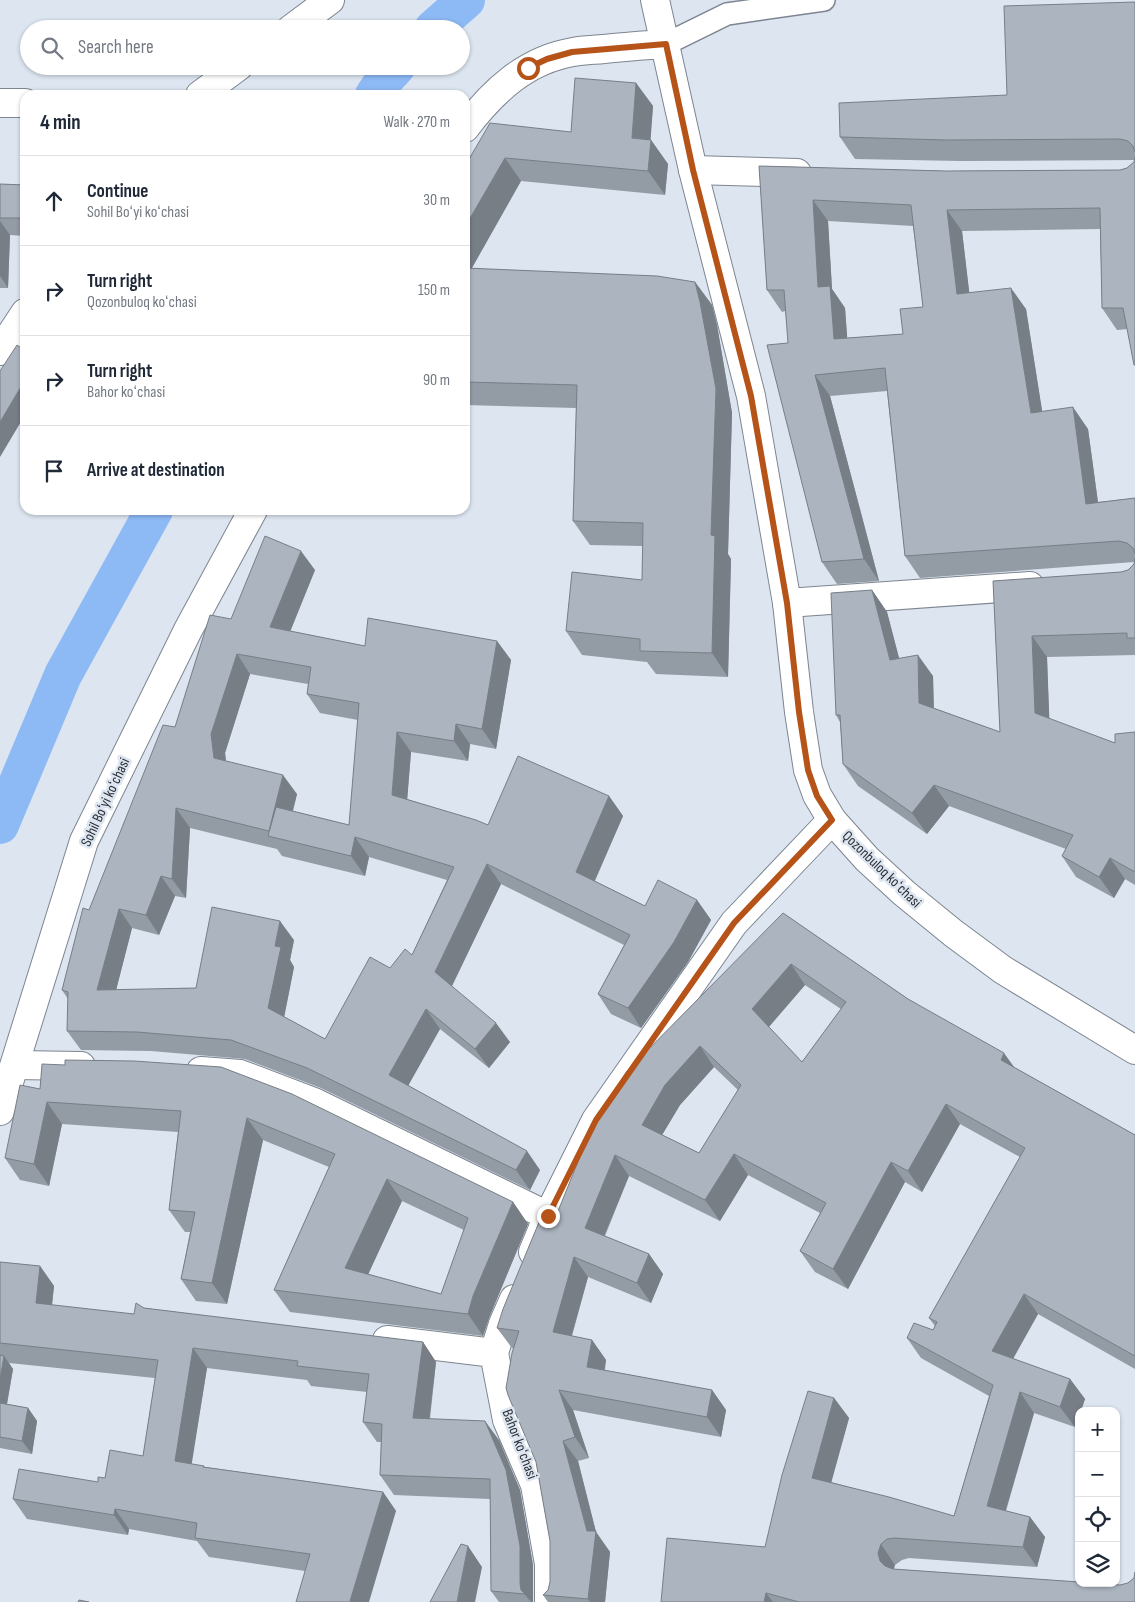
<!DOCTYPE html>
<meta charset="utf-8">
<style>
body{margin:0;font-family:"Sofia Sans Condensed",sans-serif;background:#f2f2f3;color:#1f2937}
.controls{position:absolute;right:15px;bottom:15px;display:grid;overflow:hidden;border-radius:10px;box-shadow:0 1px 4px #0004}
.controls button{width:45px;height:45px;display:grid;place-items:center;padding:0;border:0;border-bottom:1px solid #e0e1e3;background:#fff;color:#1f2937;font:25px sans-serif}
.stop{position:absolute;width:15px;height:15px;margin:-11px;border:4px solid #b55318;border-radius:50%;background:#fff}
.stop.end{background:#b55318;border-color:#fff;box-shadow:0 1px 5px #0008}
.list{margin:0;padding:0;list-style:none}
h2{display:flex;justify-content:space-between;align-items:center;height:65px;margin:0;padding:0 20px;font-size:21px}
h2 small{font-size:16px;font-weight:400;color:#747a83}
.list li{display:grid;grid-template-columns:32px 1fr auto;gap:15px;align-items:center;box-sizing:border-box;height:90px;padding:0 20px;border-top:1px solid #e0e1e3}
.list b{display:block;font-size:19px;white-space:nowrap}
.list p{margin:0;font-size:16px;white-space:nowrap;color:#747a83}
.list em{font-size:16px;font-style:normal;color:#747a83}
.icon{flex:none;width:28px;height:28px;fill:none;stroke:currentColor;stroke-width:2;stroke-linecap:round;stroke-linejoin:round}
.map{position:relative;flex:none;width:1135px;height:1602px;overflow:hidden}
.search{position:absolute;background:#fff;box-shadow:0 1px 4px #0004;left:20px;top:20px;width:450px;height:55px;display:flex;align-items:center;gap:12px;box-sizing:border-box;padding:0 18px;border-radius:28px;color:#747a83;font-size:19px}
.panel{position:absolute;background:#fff;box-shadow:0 1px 4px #0004;left:20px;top:90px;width:450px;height:425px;border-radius:15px}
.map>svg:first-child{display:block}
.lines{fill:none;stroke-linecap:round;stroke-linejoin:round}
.canal{stroke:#8db9f5;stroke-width:38}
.service-casing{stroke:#7d8590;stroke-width:24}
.minor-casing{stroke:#7d8590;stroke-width:30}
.secondary-casing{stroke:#7d8590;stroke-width:30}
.service{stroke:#fff;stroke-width:21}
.minor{stroke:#fff;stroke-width:28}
.secondary{stroke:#fff;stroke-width:28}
.wall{fill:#939ba4;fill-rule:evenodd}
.shaded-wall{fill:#787e86}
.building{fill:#abb4bf;stroke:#787e86;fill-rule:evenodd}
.route{stroke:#b55318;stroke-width:6}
.labels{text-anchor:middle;stroke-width:5;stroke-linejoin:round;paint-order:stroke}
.street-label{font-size:15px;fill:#2d3035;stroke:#dce5f0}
</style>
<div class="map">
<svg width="1135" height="1602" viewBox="0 0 1135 1602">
<rect width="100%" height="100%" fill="#dce5f0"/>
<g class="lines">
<!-- canal -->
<path class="canal" d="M433,29L466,0
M374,95L384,80L397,66
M0,825L63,675L154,510"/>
<defs>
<path id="service" d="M666,44L727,14L824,0"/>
<path id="minor" d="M291,29L330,0
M200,95L239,66
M0,103H25
M693,170L797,173
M0,351L25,313
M787,603L1030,586
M15,1065L81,1066
M201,1071L240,1074L314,1102L548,1216
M533,1252L548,1216L596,1120L734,923L832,820
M514,1299L503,1324L494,1353L507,1420L535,1485L549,1564V1602
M387,1340L494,1353"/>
<path id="secondary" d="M655,0L693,170L751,396L787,603L799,712L808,770L817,795L832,820L867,859L904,893L953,933L1003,970L1135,1050
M465,128C493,91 526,60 573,52C583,50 594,50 604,49C624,47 645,45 666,44
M0,1111L84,841L188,630L253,510"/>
</defs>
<!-- service casing -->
<use href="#service" class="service-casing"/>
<!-- minor casing -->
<use href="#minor" class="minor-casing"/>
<!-- secondary casing -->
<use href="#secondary" class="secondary-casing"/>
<!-- service -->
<use href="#service" class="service"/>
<!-- minor -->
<use href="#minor" class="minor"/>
<!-- secondary -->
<use href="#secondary" class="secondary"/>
</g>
<!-- wall -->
<path class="wall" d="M1135,2V366L1128,329L1117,330L1102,308L1100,229L962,231L969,292L1026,309L1042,412L1088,429L1098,502L1135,498V655L1047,657L1049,719L1115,743L1135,732V885L1125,879L1114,898L1076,877L1062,856L1066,849L949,806L927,834L858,786L843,764L840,722L836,715L872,590L887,612L899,658L933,676L934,708L1000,732L993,581L1121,572L1128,570L1134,564V562L920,578L905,556L887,391L830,396L879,581L837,584L822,562L785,311L782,312L767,290L759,166L946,171L1120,170L1127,168L1134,162V160L961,161L855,159L840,137L1007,95ZM828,221L913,226L923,307L903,334L847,338L845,308L832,289Z
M636,83L653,106L650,140H651L668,164L665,195L521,181L472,268L695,282L712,305L717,325L732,413L728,554L731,559L728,677L656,674L647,662L582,655L566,631L642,580L643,546L590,545L573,521L576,408L465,405V166L571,132Z
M0,184L25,185V236L10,235L8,288H0Z
M315,570L290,631L365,646L497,641L511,660L496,749L470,744L468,761L411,752L407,799L488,825L609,796L623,816L595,881L645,906L697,900L711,920L688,962L641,1028L611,1014L598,994L624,945L501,884L452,986L510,1042L489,1068L440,1029L408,1085L540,1170L530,1190L321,1088L245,1059L151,1051L81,1050L67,1031L68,999L62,990L89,910L175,727L231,619ZM250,674L308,684L307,694L320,713L358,720L349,825L293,811L297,794L226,761L225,753ZM190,828L277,849L282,856L365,876L369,857L447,880L412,955L390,968L325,1039L284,1017L294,967L290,960L294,940L196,988L116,990L132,928L159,935L175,896L186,898Z
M783,913L908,999L1015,1068L1135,1135V1369L1038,1314L1013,1359L1070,1379L1085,1399L1075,1427L1034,1413L1006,1511L1030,1517L1045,1537L1037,1567L909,1558L902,1560L895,1565L894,1569L1120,1585L1128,1583L1134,1578L1135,1602H661L765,1547L834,1398L849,1418L831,1482L954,1516L989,1396L921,1358L907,1338L933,1330L935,1326L929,1318L1020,1157L960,1124L922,1192L905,1182L848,1289L815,1272L800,1251L820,1213L748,1175L720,1221L629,1176L605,1236L649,1254L663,1274L651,1303L588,1277L572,1336L592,1340L606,1360L605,1370L712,1390L726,1410L721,1437L573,1410L589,1458L578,1461L596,1532L610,1552L605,1602H548L543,1595L548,1590L550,1582V1541L536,1462L514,1349L512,1348L497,1328L554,1221ZM805,985L841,1009L802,1062L769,1027ZM714,1067L738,1090L699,1153L662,1135L680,1105Z
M65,1060L513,1202L528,1224L489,1318L483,1336L290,1312L274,1290L329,1167L263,1140L227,1304L196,1301L181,1279L190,1232H185L169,1210L178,1132L62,1124L49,1186L20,1180L5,1158L40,1089L65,1065ZM402,1201L464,1230L441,1294L368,1274Z
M0,1262L40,1266L54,1286L52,1305L134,1314L144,1308L423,1342L436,1362L430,1419L499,1440L520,1490L533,1565V1602H499L491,1591L490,1499L394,1495L380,1475L381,1442H377L363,1422L367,1392L311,1386L307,1380L207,1368L191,1464L204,1466L205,1467L383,1492L396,1511L305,1571L209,1557L197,1541L129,1529L128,1535L27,1519L13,1499L98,1482L143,1456L155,1378L9,1363L13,1369L7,1404L28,1408L37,1421L32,1454L0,1448Z"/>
<!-- shaded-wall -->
<path class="shaded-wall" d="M636,83L653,106L649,162L632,138Z
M651,140L668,164L665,195L648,171Z
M505,158L521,181L465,280V227Z
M813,200L828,221L832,289L845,308L849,361L834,339L818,287Z
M947,210L962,231L972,315L957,294Z
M0,221L10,235L8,288L0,276Z
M695,282L712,305L717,325L732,413L728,554L731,559L728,677L712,653L711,535Z
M1011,288L1026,309L1046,435L1031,413Z
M815,375L830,396L879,581L864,559Z
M25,380V415L0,457V422Z
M1073,407L1088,429L1101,525L1086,504Z
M301,551L315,570L284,647L270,627Z
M872,590L887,612L905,681L890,660Z
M1032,636L1047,657L1050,735L1035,713Z
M497,641L511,660L496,749L482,729Z
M237,654L250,674L225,753L228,778L214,758L211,734Z
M918,655L933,676L934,725L919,703Z
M456,724L470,744L468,761L454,741Z
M397,732L411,752L406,815L392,795Z
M283,775L297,794L285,841L269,831Z
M934,785L949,806L927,834L912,813Z
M609,796L623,816L590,891L576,872Z
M176,808L190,828L186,898L172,879Z
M355,837L369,857L365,876L351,856Z
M1110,858L1125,879L1114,898L1099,877Z
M487,864L501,884L449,992L435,972Z
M161,876L175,896L159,935L146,915Z
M697,900L711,920L688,962L641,1028L628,1008Z
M119,909L132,928L111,1010L97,990Z
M280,921L294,940L290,960L294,967L282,1028L268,1008L275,946Z
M791,964L805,985L766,1030L752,1009Z
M426,1009L440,1029L403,1095L389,1075Z
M496,1023L510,1042L489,1068L475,1049Z
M700,1046L714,1067L680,1105L656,1145L642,1125L665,1085Z
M1004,1053L1019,1074L1001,1060Z
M47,1102L62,1124L49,1186L34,1164Z
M946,1104L960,1124L922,1192L908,1171Z
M247,1118L263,1140L227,1304L212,1283Z
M527,1151L540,1170L530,1190L516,1170Z
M734,1154L748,1175L720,1221L705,1200Z
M615,1155L629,1176L599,1248L585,1228Z
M891,1162L905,1182L848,1289L833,1269Z
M387,1179L402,1201L361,1290L345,1268Z
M513,1202L528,1224L489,1318L483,1336L468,1314L473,1296Z
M649,1254L663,1274L651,1303L637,1283Z
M574,1257L588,1277L567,1352L553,1332Z
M40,1266L54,1286L50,1323L36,1303Z
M1024,1294L1038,1314L1006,1371L992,1351Z
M592,1340L606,1360L601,1388L587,1367Z
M423,1342L436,1362L427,1438L413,1418Z
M193,1348L207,1368L189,1481L175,1461Z
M4,1356L13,1369L5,1415L0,1408V1379Z
M1070,1379L1085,1399L1081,1411H1079V1416L1075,1427L1060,1407Z
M559,1390L573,1410L589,1458L575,1437Z
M712,1390L726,1410L721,1437L707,1417Z
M1020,1392L1034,1413L1001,1526L987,1506Z
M834,1398L849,1418L827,1498L812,1478Z
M28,1408L37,1421L32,1454L22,1441Z
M485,1421L499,1440L520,1490L533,1565V1602H531L521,1590Z
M563,1441L578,1461L596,1532L610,1552L605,1602H590L588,1599L587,1531Z
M383,1492L396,1511L369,1602H351L350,1601Z
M115,1509L129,1529L128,1535L114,1515Z
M1030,1517L1045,1537L1037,1567L1023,1547Z
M881,1544L895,1565L892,1573L894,1581L880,1561L878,1553Z
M468,1546L482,1567L475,1602H457Z
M766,1593L773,1602H764Z"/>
<!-- building -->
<path class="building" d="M1135,2V152L1133,146L1128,141L1120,139L946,140L840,137L839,103L1007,95L1004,6Z
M575,78L636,83L632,138L651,140L648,171L505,158L465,227V166L490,123L571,132Z
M1135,157V365H1134L1123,308H1102L1100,208L947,210L957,294L1011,288L1031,413L1073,407L1086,504L1135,498V554L1133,548L1127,543L1119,541L905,556L885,368L815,375L864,559L822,562L767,345L788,343L784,290H767L759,166L946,171L1120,170L1127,168L1134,162ZM813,200L911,205L923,307L900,309L903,334L834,339L830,286L818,287Z
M0,184L25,185V218H0Z
M465,268L657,276L695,282L700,302L716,389L711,535L715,536L712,653L640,651V639L566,631L572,572L642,580L643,523L573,521L577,385L465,382Z
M17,345L25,351V380L0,422V371Z
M265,536L301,551L270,627L365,646L368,618L497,641L482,729L456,724L454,741L397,732L392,795L476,820L488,825L518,756L609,796L576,872L645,906L658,880L697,900L674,942L628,1008L598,994L630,935L487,864L435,972L496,1023L475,1049L426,1009L389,1075L527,1151L516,1170L307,1068L231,1040L137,1032L67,1031L68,992L62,990L83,908L89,910L163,725L175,727L210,615L231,619ZM237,654L311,667L307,694L359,703L349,825L276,807L268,836L351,856L355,837L454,867L412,955L405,949L390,968L370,957L325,1039L268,1008L281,947L275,946L280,921L212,907L196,988L97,990L119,909L146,915L161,876L172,879L176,808L269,831L283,775L214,758L211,734Z
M1135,558V638H1127V633L1032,636L1035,713L1115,743V734L1135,732V872L1110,858L1099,877L1062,856L1073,835L934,785L912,813L843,764L840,715H836L831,593L872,590L890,660L918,655L919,703L1000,732L993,581L1121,572L1128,570L1134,564Z
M783,913L908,999L1004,1053L1001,1060L1135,1135V1356L1024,1294L992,1351L1070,1379L1060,1407L1020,1392L987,1506L1030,1517L1023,1547L895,1538L887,1539L881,1544L878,1553L880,1561L885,1566L893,1569L1079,1582V1583H1093L1120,1585L1128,1583L1134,1578L1135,1572V1602H799L766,1593L764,1602H661L667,1538L765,1547L782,1475L808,1391L834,1398L812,1478L889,1497L954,1516L993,1385L907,1338L914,1323L933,1330L937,1322L929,1318L1025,1148L946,1104L908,1171L891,1162L833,1269L800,1251L826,1203L734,1154L705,1200L615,1155L585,1228L649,1254L637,1283L574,1257L553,1332L592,1340L587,1367L712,1390L707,1417L559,1390L575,1437L563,1441L587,1531H596L588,1599L543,1595L548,1590L550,1582V1541L536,1462L508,1395L506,1388L512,1353L519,1331L497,1328L503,1309L542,1215L554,1221L594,1122L627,1071ZM791,964L846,1002L802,1062L752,1009ZM700,1046L741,1085L699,1153L642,1125L665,1085Z
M65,1060L134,1061L221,1067L292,1094L513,1202L473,1296L468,1314L274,1290L335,1154L247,1118L212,1283L181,1279L195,1212L169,1210L181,1111L47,1102L34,1164L5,1158L20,1085L40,1089L42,1064L65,1065ZM387,1179L468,1218L441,1294L345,1268Z
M0,1262L40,1266L36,1303L134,1314L136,1303L144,1308L423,1342L413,1418L485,1421L506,1470L520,1546V1583L521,1590L525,1594L491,1591L490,1479L380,1475L382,1424L363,1422L369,1374L297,1366L298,1361L193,1348L175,1461L204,1466L203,1467L383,1492L350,1601L354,1602H296L310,1554L195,1538L197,1523L115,1509L114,1515L13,1499L19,1469L98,1482V1477L105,1478L110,1450L143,1456L158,1360L0,1343Z
M0,1355L4,1356L0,1379Z
M0,1403L28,1408L22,1441L0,1437Z
M461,1544L468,1546L457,1602H430Z
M79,1600L89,1602H78Z"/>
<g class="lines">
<!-- route -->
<path class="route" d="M528,68L547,59L572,52L666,44L693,170L751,396L787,603L799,712L808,770L817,796L832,820L734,923L596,1120L548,1216"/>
</g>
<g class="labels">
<!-- street labels -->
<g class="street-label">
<text transform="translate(105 802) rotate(-65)" y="5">Sohil Boʻyi koʻchasi</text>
<text transform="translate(882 869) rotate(44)" y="5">Qozonbuloq koʻchasi</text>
<text transform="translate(520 1444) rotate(69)" y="5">Bahor koʻchasi</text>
</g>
</g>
</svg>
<div class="controls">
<button>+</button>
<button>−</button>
<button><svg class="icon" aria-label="locate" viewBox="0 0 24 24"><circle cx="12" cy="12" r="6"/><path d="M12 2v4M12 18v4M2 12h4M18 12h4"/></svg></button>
<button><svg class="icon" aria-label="layers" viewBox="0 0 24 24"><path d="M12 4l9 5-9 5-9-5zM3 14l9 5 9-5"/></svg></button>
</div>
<div class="stop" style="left:528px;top:68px"></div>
<div class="stop end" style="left:548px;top:1216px"></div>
<div class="search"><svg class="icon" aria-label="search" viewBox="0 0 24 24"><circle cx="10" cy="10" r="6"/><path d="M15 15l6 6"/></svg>Search here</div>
<section class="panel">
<h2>4 min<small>Walk · 270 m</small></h2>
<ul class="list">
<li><svg class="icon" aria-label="ahead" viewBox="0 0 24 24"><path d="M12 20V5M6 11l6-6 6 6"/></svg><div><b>Continue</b><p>Sohil Boʻyi koʻchasi</p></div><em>30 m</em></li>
<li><svg class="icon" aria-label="right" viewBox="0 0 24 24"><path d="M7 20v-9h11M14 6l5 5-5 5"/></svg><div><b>Turn right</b><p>Qozonbuloq koʻchasi</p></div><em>150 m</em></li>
<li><svg class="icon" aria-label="right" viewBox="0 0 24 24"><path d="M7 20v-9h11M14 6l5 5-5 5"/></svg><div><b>Turn right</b><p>Bahor koʻchasi</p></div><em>90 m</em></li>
<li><svg class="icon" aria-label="arrive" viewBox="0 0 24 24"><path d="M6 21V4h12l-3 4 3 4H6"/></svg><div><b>Arrive at destination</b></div></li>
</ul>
</section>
</div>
